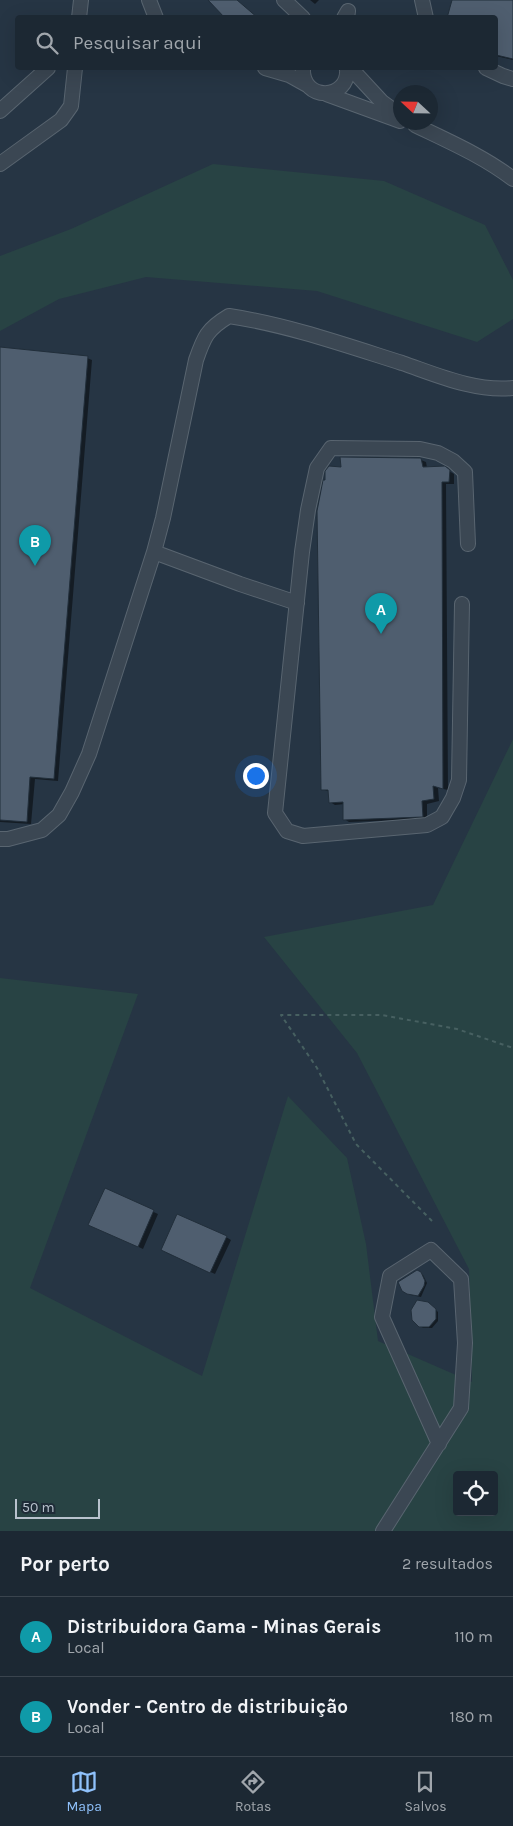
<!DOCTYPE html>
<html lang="pt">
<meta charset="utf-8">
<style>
body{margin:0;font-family:Karla,sans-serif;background:#29343f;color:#f1f3f6}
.controls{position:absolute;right:15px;bottom:15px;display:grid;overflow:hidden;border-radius:5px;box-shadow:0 5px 20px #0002}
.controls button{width:45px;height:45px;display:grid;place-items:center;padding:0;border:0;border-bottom:1px solid #3a444e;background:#1c2833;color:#f1f3f6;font:25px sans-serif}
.compass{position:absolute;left:393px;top:85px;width:45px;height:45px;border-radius:50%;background:#1c2833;box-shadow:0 5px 20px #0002;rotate:292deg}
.scale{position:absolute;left:15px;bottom:12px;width:85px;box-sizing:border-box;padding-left:5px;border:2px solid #b8c2cd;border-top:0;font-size:14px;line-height:18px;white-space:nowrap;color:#b8c2cd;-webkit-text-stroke:4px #1f2c38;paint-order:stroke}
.you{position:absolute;left:255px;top:775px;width:18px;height:18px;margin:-12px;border:4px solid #fff;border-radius:50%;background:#1a73e8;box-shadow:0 0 0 8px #1a73e833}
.badge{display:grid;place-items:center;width:32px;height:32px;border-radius:50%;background:#8fc1fb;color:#fff;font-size:16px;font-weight:700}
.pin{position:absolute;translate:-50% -41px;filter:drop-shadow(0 1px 2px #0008)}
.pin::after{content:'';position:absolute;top:26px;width:18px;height:15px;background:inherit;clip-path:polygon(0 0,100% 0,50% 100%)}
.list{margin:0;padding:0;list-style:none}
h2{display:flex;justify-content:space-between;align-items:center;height:65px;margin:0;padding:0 20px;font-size:21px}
h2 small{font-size:16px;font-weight:400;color:#a0a6ac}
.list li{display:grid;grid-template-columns:32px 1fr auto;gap:15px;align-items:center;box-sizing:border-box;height:80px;padding:0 20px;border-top:1px solid #3a444e}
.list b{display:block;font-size:19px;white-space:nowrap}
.list p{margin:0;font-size:16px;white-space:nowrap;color:#a0a6ac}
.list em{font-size:16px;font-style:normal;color:#a0a6ac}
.icon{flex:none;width:28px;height:28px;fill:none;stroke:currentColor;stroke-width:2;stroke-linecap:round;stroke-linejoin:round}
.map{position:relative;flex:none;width:513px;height:1531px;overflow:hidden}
.search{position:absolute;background:#1c2833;box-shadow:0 5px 20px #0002;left:15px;right:15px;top:15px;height:55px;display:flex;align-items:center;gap:12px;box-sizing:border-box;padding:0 18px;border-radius:5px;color:#a0a6ac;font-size:19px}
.sheet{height:225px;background:#1c2833}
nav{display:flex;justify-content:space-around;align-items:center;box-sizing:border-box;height:70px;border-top:1px solid #3a444e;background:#1c2833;font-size:14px;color:#a0a6ac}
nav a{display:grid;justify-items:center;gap:2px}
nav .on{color:#8fc1fb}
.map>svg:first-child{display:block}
.green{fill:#284344;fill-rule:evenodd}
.shadow{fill:#0007}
.building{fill:#4f5e6f;stroke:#212e3a}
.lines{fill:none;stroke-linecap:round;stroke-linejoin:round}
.minor-casing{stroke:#596570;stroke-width:16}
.path{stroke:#476061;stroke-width:2;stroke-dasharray:4 4;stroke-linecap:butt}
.minor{stroke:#3b4753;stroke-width:14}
</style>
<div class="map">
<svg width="513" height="1531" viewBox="0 0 513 1531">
<rect width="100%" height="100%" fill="#263544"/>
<!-- green -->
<path class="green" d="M213,164L384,181L485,225L513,280V319L477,342L317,291L146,277L59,299L0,331V256L71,229Z
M513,739V1531H0V978L138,994L30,1288L202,1376L288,1096L347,1158L366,1244L378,1341L472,1382L469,1269L357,1053L264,937L433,905ZM457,1475H494V1512H457Z"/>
<!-- shadow -->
<path class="shadow" d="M310,0H319L315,4Z
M453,0H513V60L496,56V18Z
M0,348L87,358L92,360L58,781L35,779L31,824L0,822Z
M421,460L426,462L427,468H444L454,474V484H446L448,790L438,788L439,801L427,804V819L349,822L344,819L345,804L335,805L330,802V792L322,789L343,469Z
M105,1190L158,1214L143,1249L95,1227Z
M226,1237L231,1240L215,1274L167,1253Z
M417,1271L423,1275L427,1283L421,1297L411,1295L403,1290Z
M431,1305L438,1312V1321L432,1328H423L420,1326Z"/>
<!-- building -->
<path class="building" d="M208,0H237L258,18H225Z
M452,0H513V59L496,55V18H447Z
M0,347L88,356L54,779L30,777L27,822L0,820Z
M340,457L419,458H421L423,467L445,466L450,470L449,482H442L443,789L433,786L434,799L422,801L423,817L343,820V802L329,803L328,790H321L317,511L323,480H325V471L329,466L341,467Z
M105,1188L154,1210L138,1247L88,1225Z
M177,1214L227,1236L210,1273L161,1250Z
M417,1270L421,1272L425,1281L424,1286L418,1296L407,1294L402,1291L398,1282Z
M417,1300L428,1302L436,1309V1319L429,1327H419L412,1320L411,1310Z"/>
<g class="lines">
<defs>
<path id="minor" d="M149,0L156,18
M284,0L303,18
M422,0L426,18
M79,18L81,0
M344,18L348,11L347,18
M265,68L289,75L307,85
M303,68C301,102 350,101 347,68
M486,68L503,76L513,79
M347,70L357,75L382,102L400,115
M326,94L400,121
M0,111L48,68
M415,125C448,141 483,156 513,179
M0,164L61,120L71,106L75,68
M297,603L240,584L154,552L163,518L196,360C204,337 207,329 229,316C288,325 345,345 402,363C437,375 475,392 513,388
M462,604L459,780L453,798L442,817L427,825L303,836L287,831L275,813L302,552L308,510L317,468L331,448L420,449L438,453L453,461L465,472L468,544
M0,839H8L42,830L59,815L72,792L89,754L154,552
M383,1531L461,1408L465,1343L461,1279L431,1250L390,1276L382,1317L439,1444"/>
</defs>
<!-- minor casing -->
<use href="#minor" class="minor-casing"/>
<!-- path -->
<path class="path" d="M432,1221L356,1144L317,1068L281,1015H382L457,1029L513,1048"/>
<!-- minor -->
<use href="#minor" class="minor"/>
</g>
</svg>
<div class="controls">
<button><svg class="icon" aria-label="locate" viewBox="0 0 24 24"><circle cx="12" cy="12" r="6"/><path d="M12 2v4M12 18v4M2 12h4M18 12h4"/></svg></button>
</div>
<svg class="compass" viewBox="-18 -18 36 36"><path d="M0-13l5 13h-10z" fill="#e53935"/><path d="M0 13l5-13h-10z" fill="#a0a6ac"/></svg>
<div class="scale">50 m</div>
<div class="you"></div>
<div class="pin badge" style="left:381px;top:634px;background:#0f9aa8">A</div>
<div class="pin badge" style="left:35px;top:566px;background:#0f9aa8">B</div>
<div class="search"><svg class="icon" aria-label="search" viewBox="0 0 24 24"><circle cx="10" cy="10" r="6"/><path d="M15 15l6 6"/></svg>Pesquisar aqui</div>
</div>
<section class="sheet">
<h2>Por perto<small>2 resultados</small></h2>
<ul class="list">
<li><span class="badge" style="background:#0f9aa8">A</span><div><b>Distribuidora Gama - Minas Gerais</b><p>Local</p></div><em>110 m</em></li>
<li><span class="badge" style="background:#0f9aa8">B</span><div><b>Vonder - Centro de distribuição</b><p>Local</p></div><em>180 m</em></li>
</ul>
</section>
<nav>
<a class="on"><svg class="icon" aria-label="map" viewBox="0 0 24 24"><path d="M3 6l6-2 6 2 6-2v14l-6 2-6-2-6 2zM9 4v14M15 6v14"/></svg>Mapa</a>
<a><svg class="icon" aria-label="directions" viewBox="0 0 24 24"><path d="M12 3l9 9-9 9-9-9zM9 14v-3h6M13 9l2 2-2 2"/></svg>Rotas</a>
<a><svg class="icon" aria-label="saved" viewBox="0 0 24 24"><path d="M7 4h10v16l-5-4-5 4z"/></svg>Salvos</a>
</nav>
